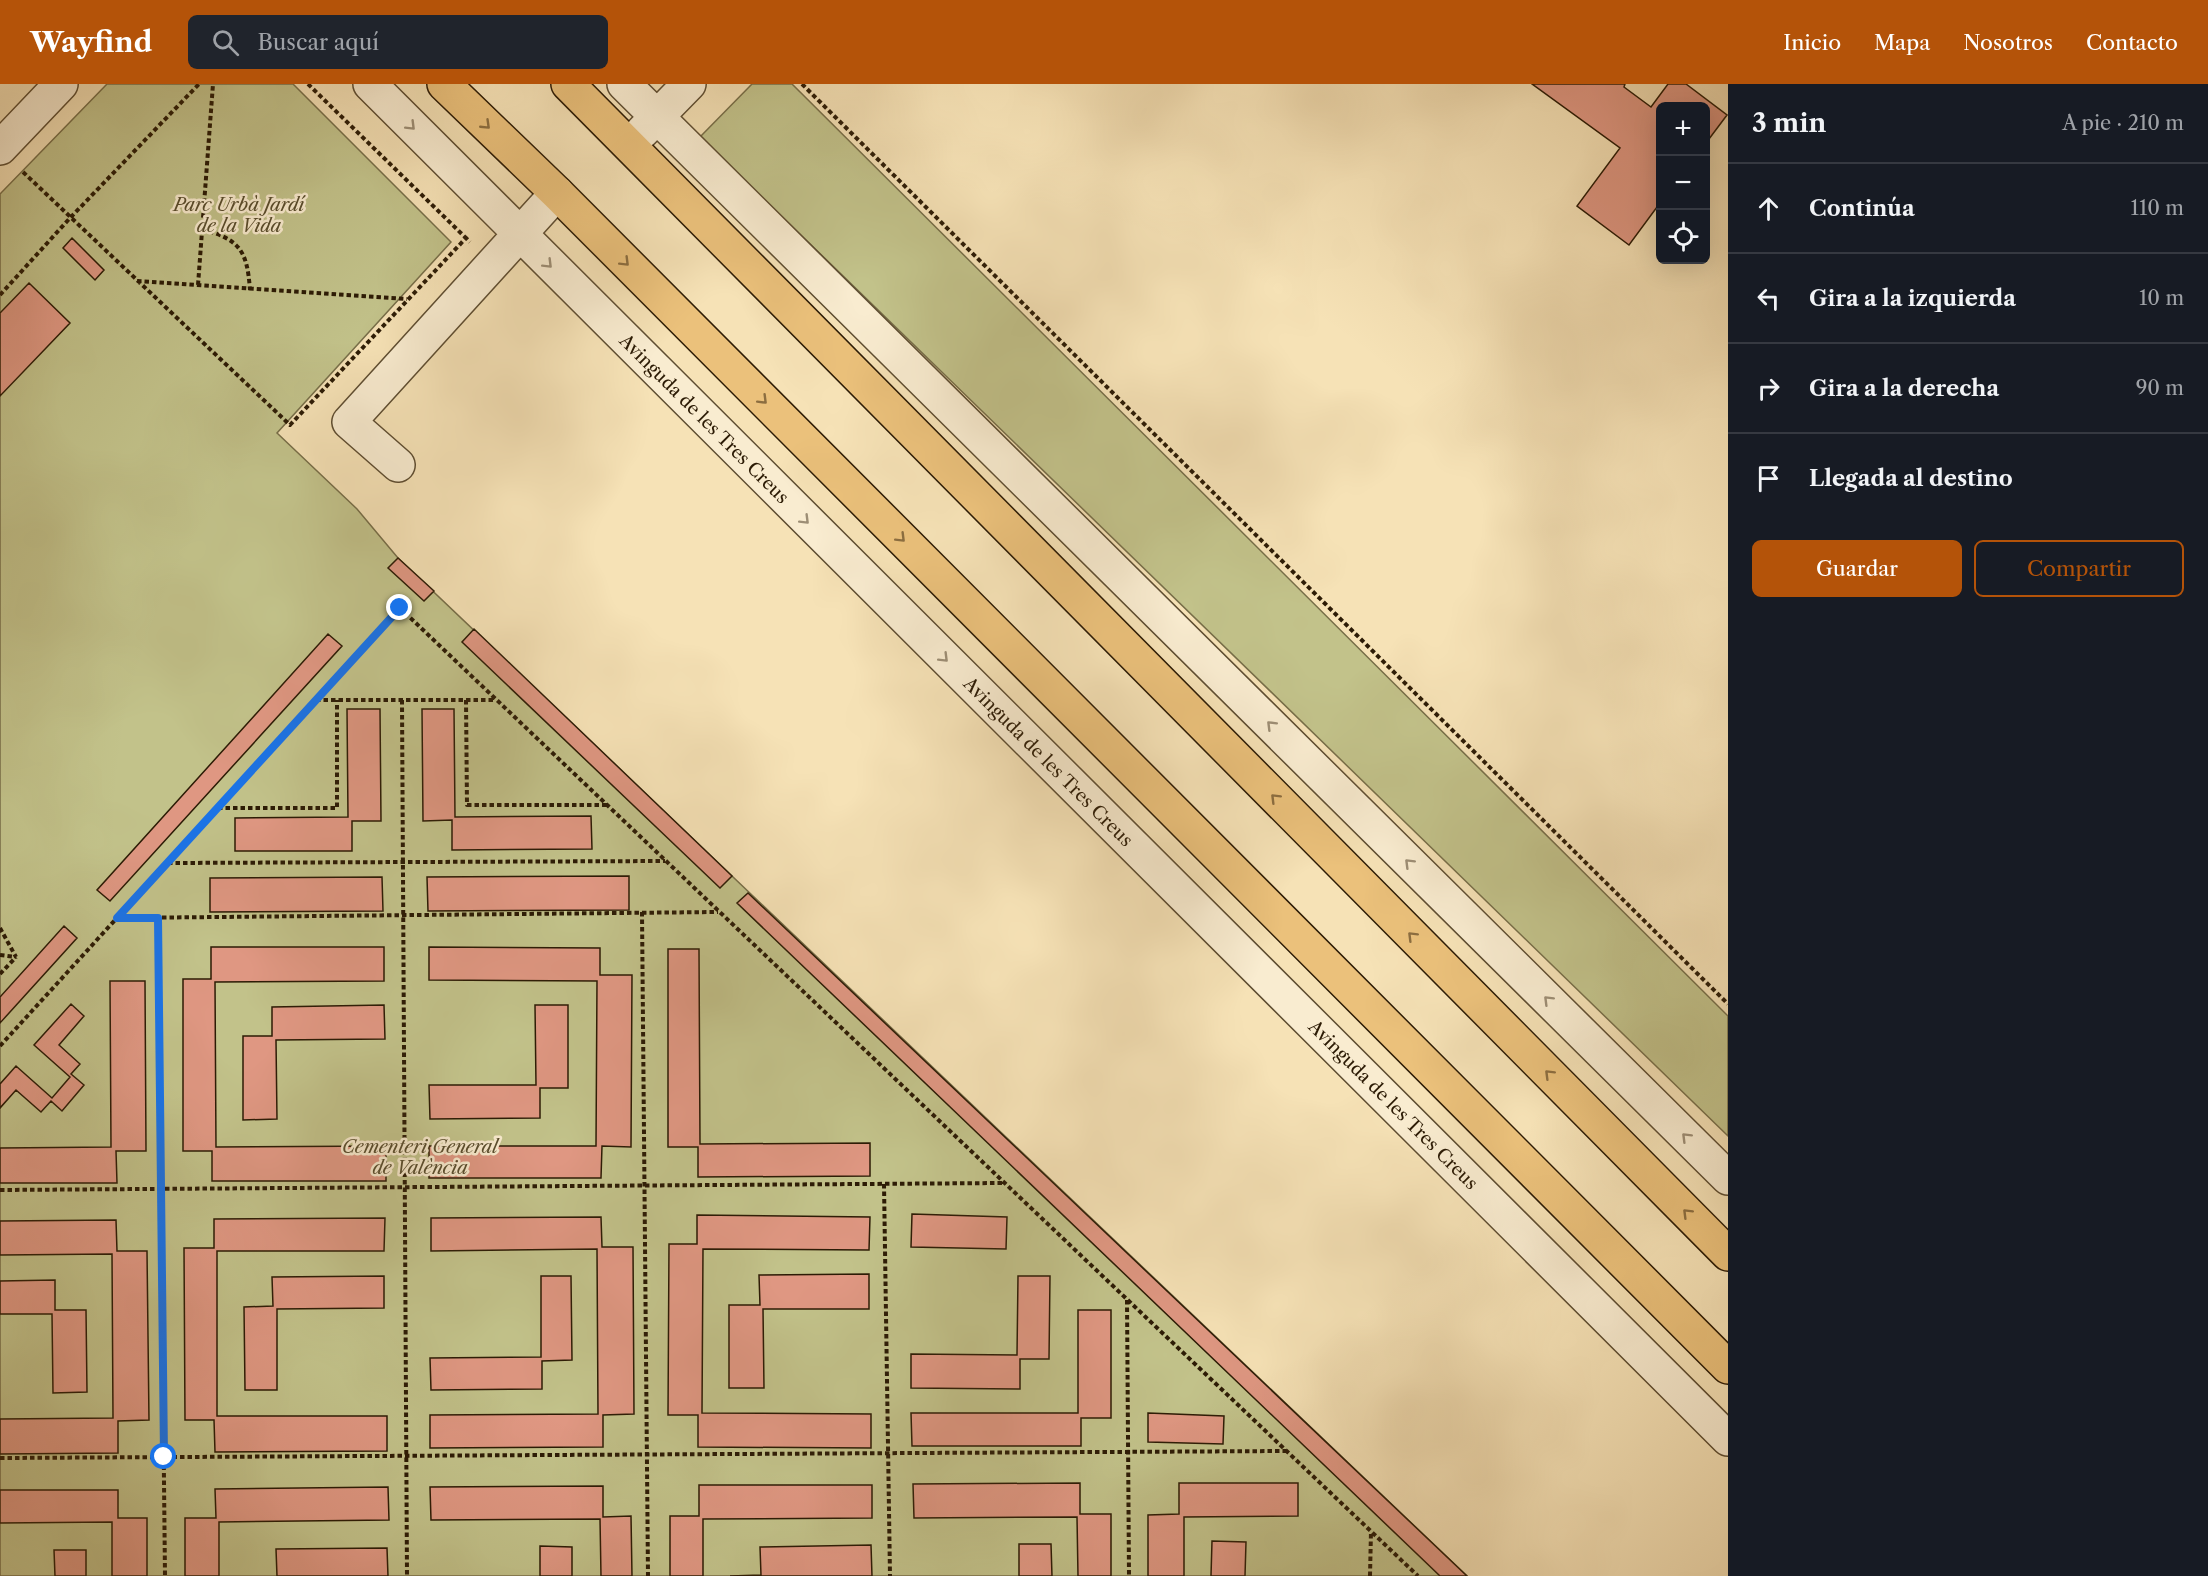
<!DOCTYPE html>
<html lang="es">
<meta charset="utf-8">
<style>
body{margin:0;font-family:"Libre Caslon Text",serif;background:#20242c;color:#f1f3f6}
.controls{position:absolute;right:18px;top:18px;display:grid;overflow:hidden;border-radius:9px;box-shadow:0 6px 24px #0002}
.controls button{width:54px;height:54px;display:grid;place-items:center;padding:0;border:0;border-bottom:2px solid #363941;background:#171b24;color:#f1f3f6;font:30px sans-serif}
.stop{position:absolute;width:18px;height:18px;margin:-14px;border:4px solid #1a73e8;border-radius:50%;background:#fff}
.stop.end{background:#1a73e8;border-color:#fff;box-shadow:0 2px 6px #0008}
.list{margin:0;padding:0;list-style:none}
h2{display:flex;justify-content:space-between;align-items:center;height:78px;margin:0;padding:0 24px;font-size:26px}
h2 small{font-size:20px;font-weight:400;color:#9ea1a6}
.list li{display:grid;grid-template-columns:39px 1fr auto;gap:18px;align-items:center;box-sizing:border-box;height:90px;padding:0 24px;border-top:2px solid #363941}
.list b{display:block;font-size:22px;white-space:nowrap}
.list em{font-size:20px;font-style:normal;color:#9ea1a6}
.actions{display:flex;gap:12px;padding:18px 24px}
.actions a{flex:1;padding:14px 0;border:2px solid #b45309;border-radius:9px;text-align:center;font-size:21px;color:#b45309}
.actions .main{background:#b45309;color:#fff}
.icon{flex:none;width:33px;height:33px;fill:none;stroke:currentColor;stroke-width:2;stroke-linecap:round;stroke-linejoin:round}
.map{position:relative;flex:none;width:1728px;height:1492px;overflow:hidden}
header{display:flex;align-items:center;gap:36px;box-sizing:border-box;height:84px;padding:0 30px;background:#b45309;color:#fff}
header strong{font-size:28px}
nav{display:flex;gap:33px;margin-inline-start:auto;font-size:21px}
.search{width:420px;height:54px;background:#20242c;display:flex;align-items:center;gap:15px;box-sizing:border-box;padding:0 21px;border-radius:9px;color:#9ea1a6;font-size:22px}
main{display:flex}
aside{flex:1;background:#171b24}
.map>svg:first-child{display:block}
.green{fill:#c2c28a;stroke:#776e48;stroke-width:1.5}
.building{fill:#df9782;stroke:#2c1b05;stroke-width:1.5}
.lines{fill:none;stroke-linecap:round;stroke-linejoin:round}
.minor-casing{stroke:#5e4d31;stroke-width:36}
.major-casing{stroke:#2c1b05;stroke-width:36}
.path{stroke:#2c1b05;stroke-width:4;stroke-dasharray:4.5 3;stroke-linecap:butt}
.minor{stroke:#f9ecd0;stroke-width:33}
.major{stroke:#ebc17b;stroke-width:33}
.oneway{stroke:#8c6e40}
.oneway2{stroke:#9d8e75}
.route{stroke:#1a73e8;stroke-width:8}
.labels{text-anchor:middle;stroke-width:5;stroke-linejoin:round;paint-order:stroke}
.park-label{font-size:18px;font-style:italic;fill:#594d2d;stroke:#f9ecd0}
.street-label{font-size:18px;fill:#2c1b05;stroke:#f9ecd0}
</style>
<header>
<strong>Wayfind</strong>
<div class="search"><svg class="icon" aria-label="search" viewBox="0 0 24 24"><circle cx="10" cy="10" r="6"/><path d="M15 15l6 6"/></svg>Buscar aquí</div>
<nav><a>Inicio</a><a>Mapa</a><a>Nosotros</a><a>Contacto</a></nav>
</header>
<main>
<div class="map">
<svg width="1728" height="1492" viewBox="0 0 1728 1492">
<rect width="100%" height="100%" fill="#f6e2b6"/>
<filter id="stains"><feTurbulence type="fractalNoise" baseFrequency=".00333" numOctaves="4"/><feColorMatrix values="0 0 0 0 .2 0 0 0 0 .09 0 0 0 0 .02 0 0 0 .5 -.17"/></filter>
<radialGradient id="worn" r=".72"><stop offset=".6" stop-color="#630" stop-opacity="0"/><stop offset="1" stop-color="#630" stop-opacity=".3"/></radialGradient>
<!-- green -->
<path class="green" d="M107,0H293L451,158L277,349L357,425L398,474L1467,1492H0V110Z
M752,0H792L1728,932V1052L700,53Z"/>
<!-- building -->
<path class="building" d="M1532,0H1625L1624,3L1651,23L1668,0H1686L1727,31L1706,59V22H1660V119L1629,161L1577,122L1620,64Z
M72,154L104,186L95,196L63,164Z
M29,199L70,239L0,312V229Z
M398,474L434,507L424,517L388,484Z
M474,545L732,792L720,804L462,558Z
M328,550L342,562L110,817L97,806Z
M347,625H380L381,737H352V767H235V734L348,733Z
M422,625H454L455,733L591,732L592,765L452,766V736L423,737Z
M629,792V826L428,827L427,793Z
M382,793L383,827L210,828V794Z
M748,809L1467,1492H1440L737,819Z
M64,842L77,854L0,939V913Z
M211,863H384V897L215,898L216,1063L386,1062V1097H212V1067H183V895H211Z
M429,863L600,864V891H632L631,1063L602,1062L601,1094H429V1062H596L597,897L429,896Z
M668,865H699L700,1060L870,1059V1092L698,1093V1063H668Z
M110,897H145L146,1067H116L117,1099H0V1064L111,1063Z
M71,920L84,932L59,961L80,980L71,990L84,1001L62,1027L51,1017L41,1028L16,1006L0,1024V1000L16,982L52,1014L70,993L34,961Z
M384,921L385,955L276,956L277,1035L243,1036V952H272V923Z
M535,921H568V1004H540V1034L430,1035L429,1001H536Z
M912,1130L1007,1133L1006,1165L911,1163Z
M697,1131L870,1133L869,1166L703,1165L702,1329L871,1330V1364L698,1363V1331H668L669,1160H697Z
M601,1133L602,1163H633L634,1330L603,1331V1363L430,1364V1331L598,1330L597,1165L431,1167V1134Z
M385,1134L384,1167H217V1332H387V1367L215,1368L214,1336H185L184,1164H214V1135Z
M116,1136L117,1167H147L149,1336L118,1337V1369L0,1370V1335L113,1334L112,1170L0,1171V1137Z
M869,1190V1225H763L764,1304H729V1221H760L759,1191Z
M384,1192V1224L277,1225V1306H245L244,1223L273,1222L272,1193Z
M541,1192H571L572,1276L542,1277V1305L431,1306L430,1274L541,1273Z
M1018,1192H1050L1049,1275H1020V1305L911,1304V1270L1017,1271Z
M55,1196V1226H86L87,1308L53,1309L52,1230H0V1197Z
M1078,1226H1111V1334H1081V1362H912L911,1329H1078Z
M1148,1329L1224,1332L1223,1360L1148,1358Z
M1080,1399V1430H1111V1492H1078L1077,1433L914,1434L913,1400Z
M1179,1399H1298V1432L1184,1433V1492H1148V1431L1179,1430Z
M699,1401H872V1434L703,1435V1492H670V1432H699Z
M603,1402V1433L631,1432L632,1492H601L600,1435L431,1436L430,1403Z
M388,1403L389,1436L219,1438V1492H185V1434H216L215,1405Z
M0,1406H118V1434H147V1492H112V1438L0,1439Z
M1212,1457L1246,1458L1245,1492H1211Z
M1019,1460H1051L1052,1492H1019Z
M871,1461L872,1492H730L761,1491L760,1463Z
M540,1462L572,1463V1492H540Z
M387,1464L388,1492H277L276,1465Z
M54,1466H86V1492H55Z"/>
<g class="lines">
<defs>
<path id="minor" d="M370,0L1728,1355
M624,0L1728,1094
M642,48L689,0
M0,64L61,0
M398,381L349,338L557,109"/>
<path id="major" d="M444,0L557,109L1728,1283
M568,0L1728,1170"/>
</defs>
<!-- minor casing -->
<use href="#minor" class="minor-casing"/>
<!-- major casing -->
<use href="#major" class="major-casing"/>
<!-- path -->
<path class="path" d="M308,0L466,154
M802,0L1728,920
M23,88L290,341L466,154L470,158
M202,145C240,156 247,166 250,206
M137,197L407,215
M198,201L213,0
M0,211L70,134L199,0
M316,616H496
M402,616L407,1492
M466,616L467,721H607
M218,724H337V616
M168,779L665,777
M642,828L648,1492
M117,834L718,828
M158,834L165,1492
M0,844L16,873
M0,871L16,873
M0,890L16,873
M0,962L400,524L1418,1492
M884,1100L890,1492
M0,1106L1004,1099
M1127,1216L1129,1492
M0,1374L1286,1367
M1370,1492L1371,1447"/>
<!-- minor -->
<use href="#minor" class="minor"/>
<!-- major -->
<use href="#major" class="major"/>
</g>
<!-- one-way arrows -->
<defs><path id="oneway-chevron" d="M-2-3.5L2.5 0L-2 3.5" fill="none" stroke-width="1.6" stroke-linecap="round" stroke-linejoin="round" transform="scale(1.5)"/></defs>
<g class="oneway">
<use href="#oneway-chevron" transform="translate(486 41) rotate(44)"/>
<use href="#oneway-chevron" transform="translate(625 178) rotate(45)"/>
<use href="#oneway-chevron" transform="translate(763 316) rotate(45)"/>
<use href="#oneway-chevron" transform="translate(901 454) rotate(45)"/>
<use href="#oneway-chevron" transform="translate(1275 714) rotate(-135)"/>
<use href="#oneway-chevron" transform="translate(1412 852) rotate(-135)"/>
<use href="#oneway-chevron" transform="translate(1549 990) rotate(-135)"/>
<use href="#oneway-chevron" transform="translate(1687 1129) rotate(-135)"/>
</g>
<g class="oneway2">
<use href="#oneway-chevron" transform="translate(411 42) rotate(45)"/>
<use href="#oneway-chevron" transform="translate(548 180) rotate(45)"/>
<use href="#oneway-chevron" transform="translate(805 436) rotate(45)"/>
<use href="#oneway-chevron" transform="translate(944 574) rotate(45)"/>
<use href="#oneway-chevron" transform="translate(1271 641) rotate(-135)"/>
<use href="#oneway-chevron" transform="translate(1409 779) rotate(-135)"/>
<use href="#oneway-chevron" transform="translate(1548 916) rotate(-135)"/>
<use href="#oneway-chevron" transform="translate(1686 1053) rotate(-135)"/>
</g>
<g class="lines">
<!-- route -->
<path class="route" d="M164,1373L158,834H117L400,524"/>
</g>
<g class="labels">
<!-- park labels -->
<g class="park-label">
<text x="239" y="127">Parc Urbà Jardí<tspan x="239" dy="21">de la Vida</tspan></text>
<text x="420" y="1069">Cementeri General<tspan x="420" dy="21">de València</tspan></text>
</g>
<!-- street labels -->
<g class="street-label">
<text transform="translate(704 335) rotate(45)" y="6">Avinguda de les Tres Creus</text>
<text transform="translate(1048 678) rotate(45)" y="6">Avinguda de les Tres Creus</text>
<text transform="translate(1393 1021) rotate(45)" y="6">Avinguda de les Tres Creus</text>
</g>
</g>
<rect width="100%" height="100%" filter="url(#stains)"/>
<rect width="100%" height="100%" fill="url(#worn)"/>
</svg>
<div class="controls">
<button>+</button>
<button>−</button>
<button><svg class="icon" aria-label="locate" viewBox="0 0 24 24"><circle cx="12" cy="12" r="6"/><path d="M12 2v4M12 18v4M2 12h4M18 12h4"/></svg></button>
</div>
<div class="stop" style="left:164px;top:1373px"></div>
<div class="stop end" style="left:400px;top:524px"></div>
</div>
<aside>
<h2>3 min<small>A pie · 210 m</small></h2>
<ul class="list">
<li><svg class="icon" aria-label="ahead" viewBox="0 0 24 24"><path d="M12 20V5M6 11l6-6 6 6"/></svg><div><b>Continúa</b></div><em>110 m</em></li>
<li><svg class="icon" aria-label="left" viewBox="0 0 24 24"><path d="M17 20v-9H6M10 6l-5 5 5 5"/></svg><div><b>Gira a la izquierda</b></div><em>10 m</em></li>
<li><svg class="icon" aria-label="right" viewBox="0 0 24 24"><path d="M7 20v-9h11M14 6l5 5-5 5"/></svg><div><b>Gira a la derecha</b></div><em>90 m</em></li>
<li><svg class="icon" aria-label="arrive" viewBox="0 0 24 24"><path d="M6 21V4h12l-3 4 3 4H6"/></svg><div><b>Llegada al destino</b></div></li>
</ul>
<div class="actions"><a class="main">Guardar</a><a>Compartir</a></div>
</aside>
</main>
